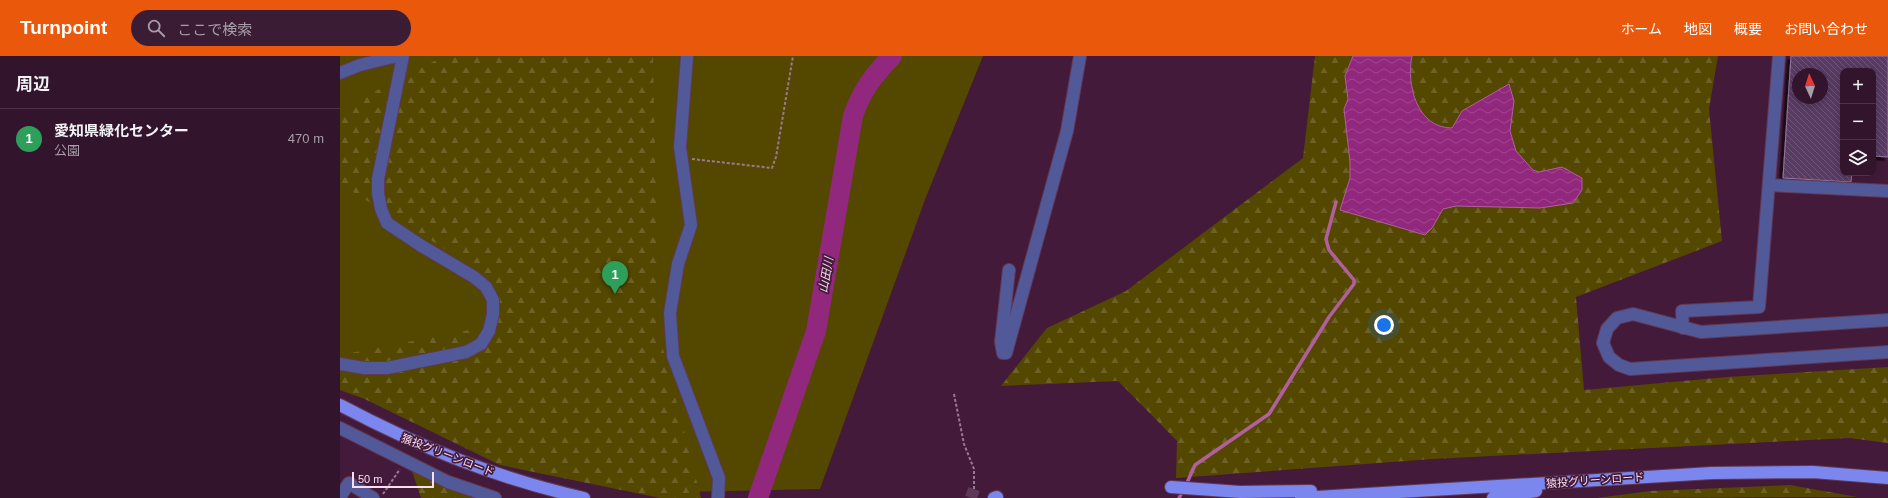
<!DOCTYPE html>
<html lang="ja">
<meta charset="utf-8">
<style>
body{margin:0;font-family:Arial,"Noto Sans JP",sans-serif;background:#3a1d34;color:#f1f3f6}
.controls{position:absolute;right:12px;top:12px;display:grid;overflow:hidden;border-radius:8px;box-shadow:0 2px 10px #0003}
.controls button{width:36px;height:36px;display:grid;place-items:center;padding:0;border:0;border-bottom:1px solid #4d3348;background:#32142c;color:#f1f3f6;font:20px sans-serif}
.compass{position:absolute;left:1452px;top:12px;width:36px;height:36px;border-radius:50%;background:#32142c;box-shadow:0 2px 10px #0003;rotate:356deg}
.scale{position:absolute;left:12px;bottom:10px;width:82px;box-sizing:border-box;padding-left:4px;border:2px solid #fadff2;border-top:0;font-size:11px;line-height:14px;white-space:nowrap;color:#fadff2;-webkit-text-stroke:3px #431a3a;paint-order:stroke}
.you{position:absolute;left:1044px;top:269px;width:14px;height:14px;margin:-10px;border:3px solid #fff;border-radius:50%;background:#1a73e8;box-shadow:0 0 0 6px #1a73e833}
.badge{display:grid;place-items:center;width:26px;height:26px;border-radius:50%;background:#ea580c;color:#fff;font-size:13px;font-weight:700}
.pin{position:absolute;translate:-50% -33px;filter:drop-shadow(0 1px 2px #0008)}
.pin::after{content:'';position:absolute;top:21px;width:14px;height:12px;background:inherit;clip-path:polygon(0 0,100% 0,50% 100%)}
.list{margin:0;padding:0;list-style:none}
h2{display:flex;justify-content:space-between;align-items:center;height:52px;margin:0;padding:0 16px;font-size:17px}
h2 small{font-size:13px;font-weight:400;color:#a89ea9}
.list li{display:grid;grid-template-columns:26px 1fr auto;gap:12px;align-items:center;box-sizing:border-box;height:60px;padding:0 16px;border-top:1px solid #4d3348}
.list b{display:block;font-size:15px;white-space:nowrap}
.list p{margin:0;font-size:13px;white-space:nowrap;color:#a89ea9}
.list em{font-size:13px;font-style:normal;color:#a89ea9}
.icon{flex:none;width:22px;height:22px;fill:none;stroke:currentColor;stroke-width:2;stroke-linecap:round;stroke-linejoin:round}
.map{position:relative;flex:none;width:1548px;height:442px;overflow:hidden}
header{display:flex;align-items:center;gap:24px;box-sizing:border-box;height:56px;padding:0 20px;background:#ea580c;color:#fff}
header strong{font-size:19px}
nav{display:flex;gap:22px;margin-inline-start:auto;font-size:14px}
.search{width:280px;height:36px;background:#3a1d34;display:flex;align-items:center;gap:10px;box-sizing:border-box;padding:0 14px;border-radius:22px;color:#a89ea9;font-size:15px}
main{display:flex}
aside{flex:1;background:#32142c}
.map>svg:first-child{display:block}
.green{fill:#544700}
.forest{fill:url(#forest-firs)}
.water{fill:url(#water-waves);stroke:#b15fa0}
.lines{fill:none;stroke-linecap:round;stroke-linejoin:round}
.stream{stroke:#b15fa0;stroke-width:3.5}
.river{stroke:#92287d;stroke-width:20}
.building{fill:url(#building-back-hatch);stroke:#9775a2;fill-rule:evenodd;filter:url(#shadow)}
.minor-tunnel{stroke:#5e3856;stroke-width:12;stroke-dasharray:12 6;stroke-linecap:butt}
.minor-casing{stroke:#603a57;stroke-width:14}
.major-casing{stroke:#603a57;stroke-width:14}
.path{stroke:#9b7993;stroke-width:2;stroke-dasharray:3 2;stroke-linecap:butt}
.minor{stroke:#525999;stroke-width:12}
.major{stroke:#7c86ef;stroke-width:12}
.labels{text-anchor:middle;stroke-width:3.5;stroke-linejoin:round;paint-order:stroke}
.street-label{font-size:11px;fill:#fadff2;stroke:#431a3a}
.water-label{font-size:12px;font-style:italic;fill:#f2d6e9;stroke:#431a3a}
</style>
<header>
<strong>Turnpoint</strong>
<div class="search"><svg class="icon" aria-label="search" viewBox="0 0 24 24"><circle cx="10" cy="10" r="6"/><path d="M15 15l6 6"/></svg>ここで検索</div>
<nav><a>ホーム</a><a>地図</a><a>概要</a><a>お問い合わせ</a></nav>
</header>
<main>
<aside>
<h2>周辺<small></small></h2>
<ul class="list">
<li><span class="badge" style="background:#2e9e5b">1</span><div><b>愛知県緑化センター</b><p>公園</p></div><em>470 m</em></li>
</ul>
</aside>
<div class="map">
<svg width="1548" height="442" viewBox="0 0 1548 442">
<defs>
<pattern id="forest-firs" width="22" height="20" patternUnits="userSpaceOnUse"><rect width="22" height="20" fill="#544700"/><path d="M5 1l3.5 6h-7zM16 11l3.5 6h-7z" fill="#6e6126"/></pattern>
<pattern id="water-waves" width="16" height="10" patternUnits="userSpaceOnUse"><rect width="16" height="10" fill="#92287d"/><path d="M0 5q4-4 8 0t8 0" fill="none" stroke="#a24790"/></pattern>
<pattern id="building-back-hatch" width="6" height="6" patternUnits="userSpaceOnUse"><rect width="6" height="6" fill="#583a63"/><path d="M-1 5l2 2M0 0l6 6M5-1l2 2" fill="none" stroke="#71567a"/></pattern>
<filter id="shadow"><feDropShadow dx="-3.5" dy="3.5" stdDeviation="0" flood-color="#0009"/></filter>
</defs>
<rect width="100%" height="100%" fill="#431a3a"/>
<!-- green -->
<path class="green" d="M0,0H643L586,141L480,433L341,436L254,427L0,334Z"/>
<!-- forest -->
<path class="forest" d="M104,0H313L319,277L361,442H320L160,409L0,331V299L155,269L144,217L0,128V53Z
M975,0H1378L1369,53L1382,185L1236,241L1244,334L1387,321L1548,311V387L1509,382L1093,403L836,422L837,385L778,325L661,330L707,272L786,235L963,102Z
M72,415L137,442H81Z
M1450,429L1517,441L1257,442L1310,435Z"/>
<!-- water -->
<path class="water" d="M1013,0H1072C1066,29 1077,72 1112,72L1122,55L1169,28L1174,45L1170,75L1176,95L1193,114L1199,116L1222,111L1242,122V134L1233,147L1200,152L1116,150L1103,153L1092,172L1085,179L1000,154L1010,122V106L1004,53L1008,43L1005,20Z"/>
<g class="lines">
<!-- stream -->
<path class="stream" d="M846,429L855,409L929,358L989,261L1014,228V224L989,194L987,187L986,183L996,146
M839,442L843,435"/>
<!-- river -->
<path class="river" d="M418,442L476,275L513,60C522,34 533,20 552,0"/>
</g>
<!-- building -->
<path class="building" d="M1451,0H1548V101L1533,100V15H1503V117H1512L1511,126L1443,122ZM1458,18H1482V42H1458Z"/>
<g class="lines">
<!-- minor-tunnel -->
<path class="minor-tunnel" d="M631,442L634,433"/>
<defs>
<path id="minor" d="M347,0L340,91L351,169L338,208L330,257L333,300L379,422L378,442
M0,17L20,9L57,0
M1429,129L1548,135
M669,214L661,286L663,297H666L727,75L740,0
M1548,264L1361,276L1293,258L1277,262L1267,273L1263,287L1269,301L1279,309L1290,313L1548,296
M1343,272L1342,255L1419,251L1439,0
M0,308L24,312H47L126,296L141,288L149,275L153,258V244L146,231L134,221L80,189L47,167L41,153L38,137V123L63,0
M0,372L108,426L155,442
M0,441L9,427L33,442"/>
<path id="major" d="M0,349C79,391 156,422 244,442
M831,431L900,436L971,435
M654,442L657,441
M961,442L1372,417L1473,416L1548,422
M1153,442L1196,435"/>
</defs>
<!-- minor casing -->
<use href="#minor" class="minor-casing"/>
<!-- major casing -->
<use href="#major" class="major-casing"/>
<!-- path -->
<path class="path" d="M352,103L432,112L436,101L453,0
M614,338L624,388L634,413V433
M43,438L60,413"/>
<!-- minor -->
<use href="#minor" class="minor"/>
<!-- major -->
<use href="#major" class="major"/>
</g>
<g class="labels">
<!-- street labels -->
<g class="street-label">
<text transform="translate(108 399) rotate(21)" y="4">猿投グリーンロード</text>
<text transform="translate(1255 424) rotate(-4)" y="4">猿投グリーンロード</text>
</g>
<!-- water labels -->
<g class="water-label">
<text transform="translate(486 219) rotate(-80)" y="4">山田川</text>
</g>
</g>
</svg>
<div class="controls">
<button>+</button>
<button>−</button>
<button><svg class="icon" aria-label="layers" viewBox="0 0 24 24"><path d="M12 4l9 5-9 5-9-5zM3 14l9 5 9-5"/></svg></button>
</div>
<svg class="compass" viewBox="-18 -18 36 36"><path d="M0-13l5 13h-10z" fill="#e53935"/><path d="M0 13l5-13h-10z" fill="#a89ea9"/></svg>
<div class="scale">50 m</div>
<div class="you"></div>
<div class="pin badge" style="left:275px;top:238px;background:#2e9e5b">1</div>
</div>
</main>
